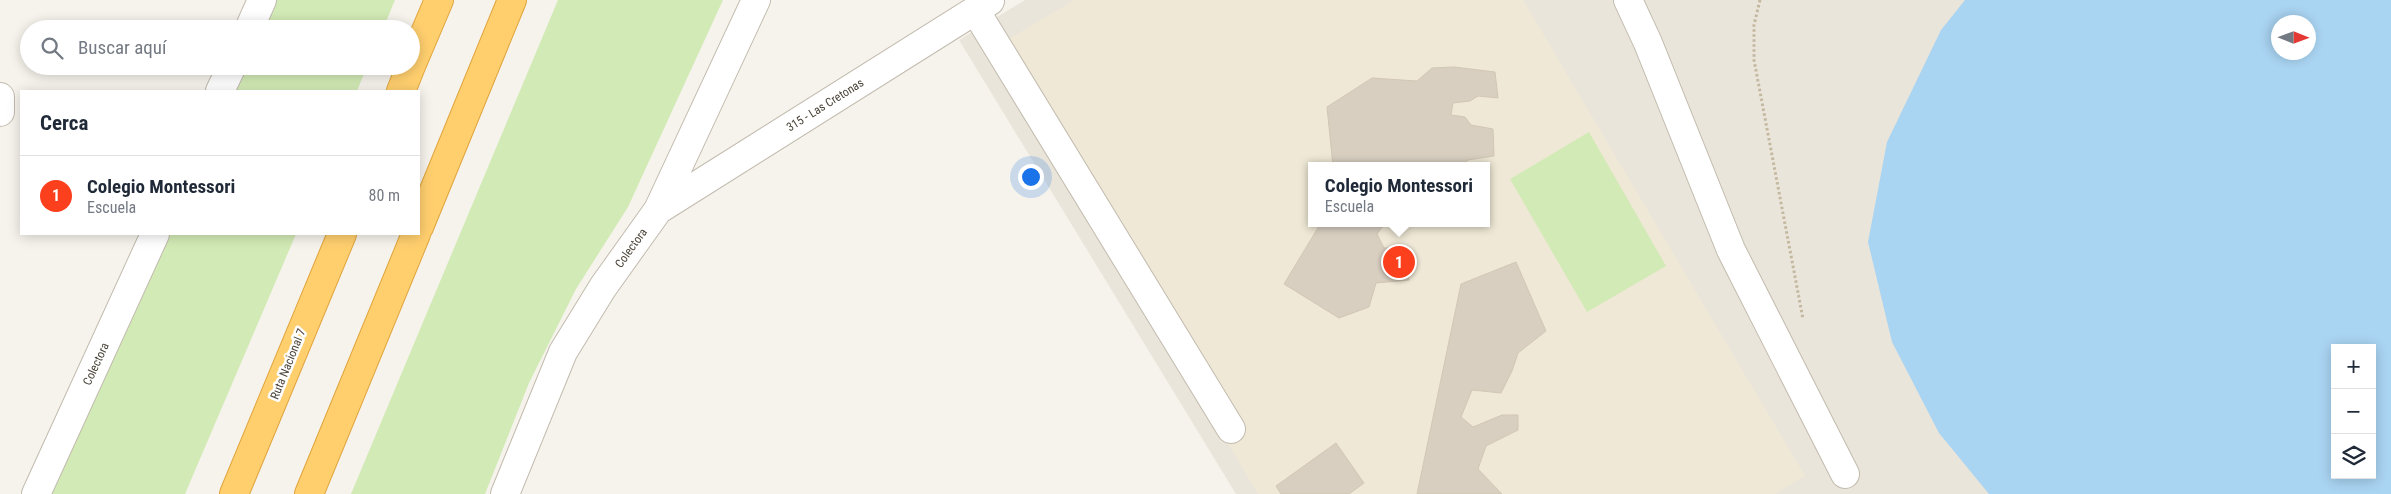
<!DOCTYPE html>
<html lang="es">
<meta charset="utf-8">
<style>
body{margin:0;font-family:"Roboto Condensed",sans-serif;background:#f6f6f7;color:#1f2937}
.controls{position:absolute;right:15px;bottom:15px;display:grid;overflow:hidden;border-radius:0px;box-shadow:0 2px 12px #0003}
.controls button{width:45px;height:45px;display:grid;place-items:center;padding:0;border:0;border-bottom:1px solid #e0e1e3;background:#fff;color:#1f2937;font:25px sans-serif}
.compass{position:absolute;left:2271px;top:15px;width:45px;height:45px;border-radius:50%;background:#fff;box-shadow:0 2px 12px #0003;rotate:91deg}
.you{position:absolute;left:1030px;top:176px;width:18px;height:18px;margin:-12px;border:4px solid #fff;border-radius:50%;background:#1a73e8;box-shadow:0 0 0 8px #1a73e833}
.badge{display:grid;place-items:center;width:32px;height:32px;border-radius:50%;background:#fc3f1d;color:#fff;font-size:16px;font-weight:700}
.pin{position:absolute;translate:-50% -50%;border:2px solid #fff;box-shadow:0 1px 5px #0006}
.popup{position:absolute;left:1308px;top:162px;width:182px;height:65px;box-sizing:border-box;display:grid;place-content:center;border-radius:0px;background:#fff;filter:drop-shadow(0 1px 4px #0005);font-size:16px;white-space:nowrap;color:#747a83}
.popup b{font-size:19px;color:#1f2937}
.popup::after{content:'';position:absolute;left:50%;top:100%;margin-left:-10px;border:10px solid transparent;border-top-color:#fff}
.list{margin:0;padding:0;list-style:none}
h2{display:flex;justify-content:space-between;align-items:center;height:65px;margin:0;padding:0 20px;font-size:21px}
h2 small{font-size:16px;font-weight:400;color:#747a83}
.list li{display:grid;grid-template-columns:32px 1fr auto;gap:15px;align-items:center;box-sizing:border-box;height:80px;padding:0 20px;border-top:1px solid #e0e1e3}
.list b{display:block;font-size:19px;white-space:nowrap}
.list p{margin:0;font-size:16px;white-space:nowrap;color:#747a83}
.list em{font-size:16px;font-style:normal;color:#747a83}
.icon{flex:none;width:28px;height:28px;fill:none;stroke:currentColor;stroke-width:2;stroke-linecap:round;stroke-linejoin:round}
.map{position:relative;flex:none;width:2391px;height:494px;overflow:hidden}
.search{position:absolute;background:#fff;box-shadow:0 2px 12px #0003;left:20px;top:20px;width:400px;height:55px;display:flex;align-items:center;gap:12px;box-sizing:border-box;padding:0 18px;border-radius:28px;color:#747a83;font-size:19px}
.panel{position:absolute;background:#fff;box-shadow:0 2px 12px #0003;left:20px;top:90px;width:400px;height:145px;border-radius:0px}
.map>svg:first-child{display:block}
.residential{fill:#eae5da;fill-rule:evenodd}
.education{fill:#efe8d6;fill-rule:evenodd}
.green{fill:#d2eab5}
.water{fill:#a9d4f2;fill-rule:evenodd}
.building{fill:#d8cfc1;stroke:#d3c7b4}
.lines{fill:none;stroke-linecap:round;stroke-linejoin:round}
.minor-casing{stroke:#c2bbae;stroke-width:30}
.highway-casing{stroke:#e0a43c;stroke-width:30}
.path{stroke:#c4b79f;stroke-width:3;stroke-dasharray:2.5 2.5;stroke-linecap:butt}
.minor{stroke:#fff;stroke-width:28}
.highway{stroke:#ffcf6e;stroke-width:28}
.labels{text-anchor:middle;stroke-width:5;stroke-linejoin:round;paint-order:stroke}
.street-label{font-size:12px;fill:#4b4439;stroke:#fff}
</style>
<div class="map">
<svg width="2391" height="494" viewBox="0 0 2391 494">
<rect width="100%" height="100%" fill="#f6f3ec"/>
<!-- residential -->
<path class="residential" d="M1025,0H2391V494H1236L959,40ZM2278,22H2308V52H2278ZM1312,166H1486V223H1312ZM2335,348H2372V475H2335Z"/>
<!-- education -->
<path class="education" d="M1074,0H1523L1805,476L1775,494H1258L994,48ZM1312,166H1486V223H1312Z"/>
<!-- green -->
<path class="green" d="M277,0H395L383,29H263Z
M558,0H723L628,207L576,289L529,383L485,494H351Z
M246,66H367L357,91H234Z
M1589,132L1666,266L1587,312L1510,179Z
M168,234H296L185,494H48Z"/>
<!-- water -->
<path class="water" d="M1965,0H2391V494H1989L1939,433L1892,342L1868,242L1887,142L1941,30ZM2278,22H2308V52H2278ZM2335,348H2372V475H2335Z"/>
<!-- building -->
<path class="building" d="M1454,67L1495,72L1498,98L1478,96L1470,101L1453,103L1451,115L1465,117L1471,125L1493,129L1494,156L1468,160L1462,166H1333L1327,107L1372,78L1417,81L1432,68Z
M1316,223H1385L1377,234L1384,248H1405L1409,280L1376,283L1369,307L1339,318L1284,284L1319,226Z
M1516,262L1546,331L1518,353L1512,371L1501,393L1472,390L1461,417L1473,427L1502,415H1518V430L1486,446L1478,469L1502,494H1417L1461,284Z
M1336,443L1364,483L1349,494H1281L1276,486Z"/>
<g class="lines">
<defs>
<path id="minor" d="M1628,0L1648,43L1731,250L1845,474
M975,10L1231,429
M249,29L262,0
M220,91L232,66
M0,97V112
M658,210L990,1
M36,494L155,234
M505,494L563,352L603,287L658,210L756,0"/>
<path id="highway" d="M411,66L439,0
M401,91L411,66
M419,227L512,0
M234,494L342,234
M309,494L416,234"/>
</defs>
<!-- minor casing -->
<use href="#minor" class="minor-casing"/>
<!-- highway casing -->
<use href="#highway" class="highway-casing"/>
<!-- path -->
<path class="path" d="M1760,0L1754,25V60L1803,319"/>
<!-- minor -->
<use href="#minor" class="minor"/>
<!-- highway -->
<use href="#highway" class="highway"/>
</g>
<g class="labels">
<!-- street labels -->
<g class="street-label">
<text transform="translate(825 105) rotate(-32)" y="4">315 - Las Cretonas</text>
<text transform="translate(631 248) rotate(-54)" y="4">Colectora</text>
<text transform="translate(96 364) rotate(-65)" y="4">Colectora</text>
<text transform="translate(288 364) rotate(-68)" y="4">Ruta Nacional 7</text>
</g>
</g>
</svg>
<div class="controls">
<button>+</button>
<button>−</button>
<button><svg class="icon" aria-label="layers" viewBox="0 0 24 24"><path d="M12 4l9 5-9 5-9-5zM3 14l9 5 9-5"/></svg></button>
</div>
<svg class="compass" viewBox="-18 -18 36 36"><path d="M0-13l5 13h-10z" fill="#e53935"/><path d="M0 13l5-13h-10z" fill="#747a83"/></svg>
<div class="you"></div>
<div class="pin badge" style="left:1399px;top:262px">1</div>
<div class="popup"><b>Colegio Montessori</b>Escuela</div>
<div class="search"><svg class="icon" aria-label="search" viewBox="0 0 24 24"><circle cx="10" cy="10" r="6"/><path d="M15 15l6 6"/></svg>Buscar aquí</div>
<section class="panel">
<h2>Cerca<small></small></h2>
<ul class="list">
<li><span class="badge">1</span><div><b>Colegio Montessori</b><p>Escuela</p></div><em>80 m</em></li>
</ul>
</section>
</div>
